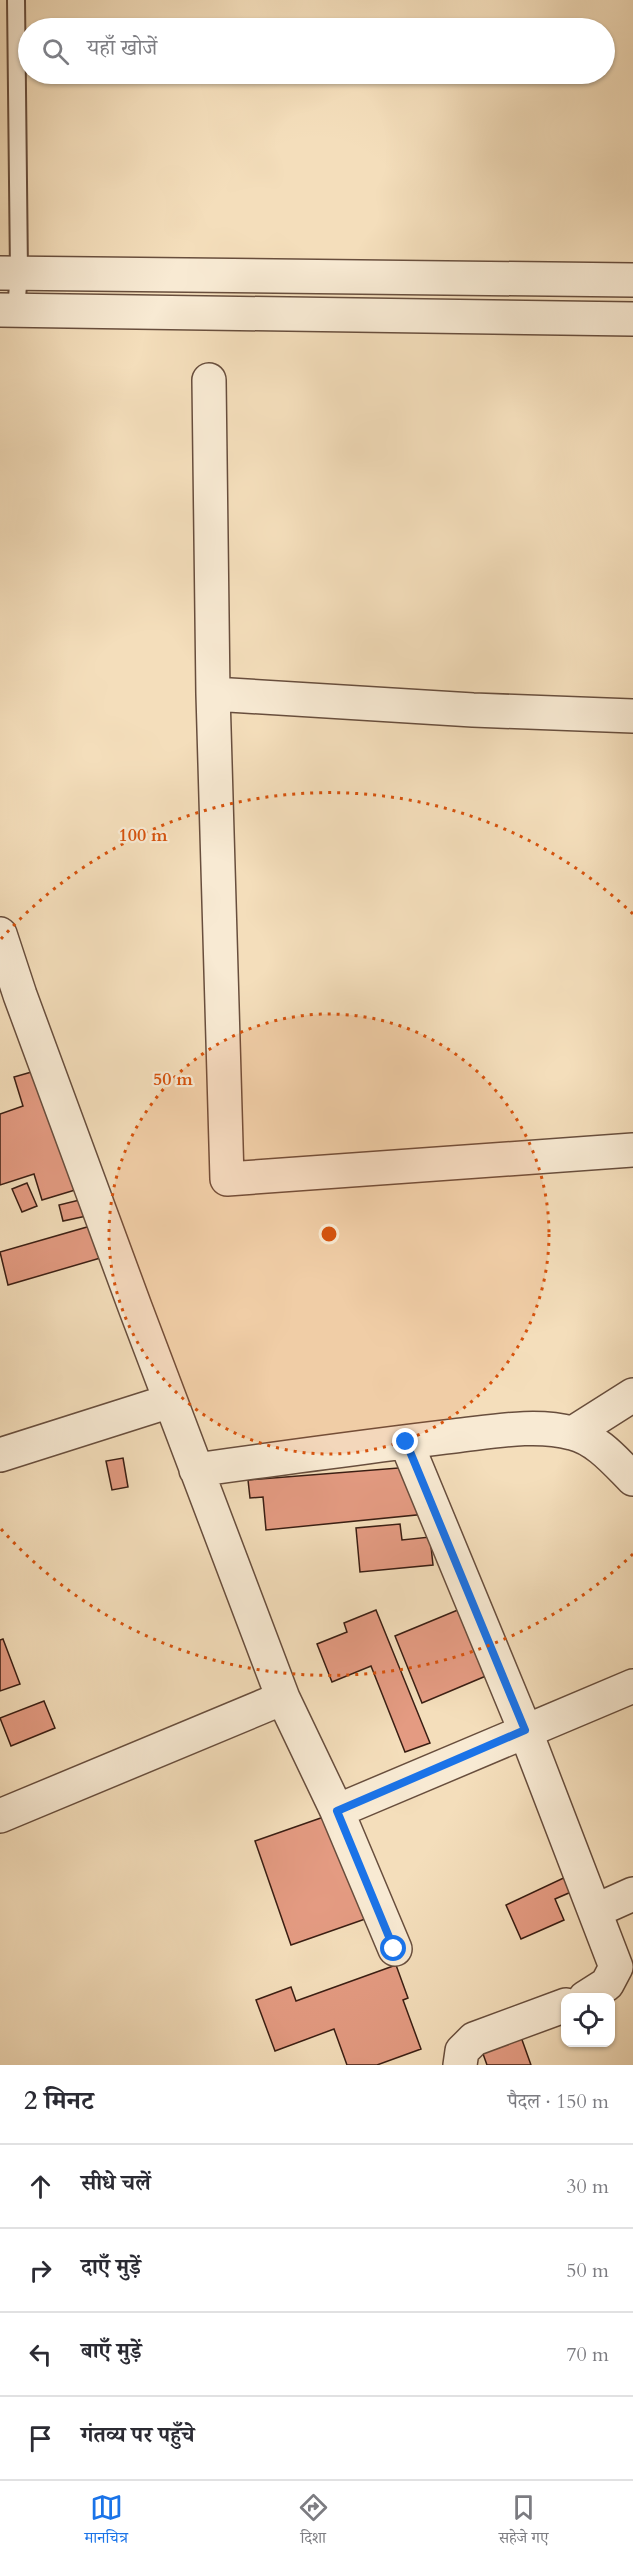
<!DOCTYPE html>
<html lang="hi">
<meta charset="utf-8">
<style>
body{margin:0;font-family:Cardo,"Noto Serif Devanagari",serif;background:#f2f2f3;color:#2b2b33}
.controls{position:absolute;right:18px;bottom:18px;display:grid;overflow:hidden;border-radius:12px;box-shadow:0 2px 4px #0004}
.controls button{width:54px;height:54px;display:grid;place-items:center;padding:0;border:0;border-bottom:2px solid #e1e1e2;background:#fff;color:#2b2b33;font:30px sans-serif}
.stop{position:absolute;width:18px;height:18px;margin:-14px;border:4px solid #1a73e8;border-radius:50%;background:#fff}
.stop.end{background:#1a73e8;border-color:#fff;box-shadow:0 2px 6px #0008}
.list{margin:0;padding:0;list-style:none}
h2{display:flex;justify-content:space-between;align-items:center;height:78px;margin:0;padding:0 24px;font-size:26px}
h2 small{font-size:20px;font-weight:400;color:#7c7c81}
.list li{display:grid;grid-template-columns:39px 1fr auto;gap:18px;align-items:center;box-sizing:border-box;height:84px;padding:0 24px;border-top:2px solid #e1e1e2}
.list b{display:block;font-size:22px;white-space:nowrap}
.list em{font-size:20px;font-style:normal;color:#7c7c81}
.icon{flex:none;width:33px;height:33px;fill:none;stroke:currentColor;stroke-width:2;stroke-linecap:round;stroke-linejoin:round}
.map{position:relative;flex:none;width:633px;height:2065px;overflow:hidden}
.search{position:absolute;background:#fff;box-shadow:0 2px 4px #0004;left:18px;right:18px;top:18px;height:66px;display:flex;align-items:center;gap:15px;box-sizing:border-box;padding:0 21px;border-radius:33px;color:#7c7c81;font-size:22px}
.sheet{height:414px;background:#fff}
nav{display:flex;justify-content:space-around;align-items:center;box-sizing:border-box;height:84px;border-top:2px solid #e1e1e2;background:#fff;font-size:16px;color:#7c7c81}
nav a{display:grid;justify-items:center;gap:3px}
nav .on{color:#1a73e8}
.map>svg:first-child{display:block}
.building{fill:#e49b82;stroke:#3a1e13;stroke-width:1.5}
.lines{fill:none;stroke-linecap:round;stroke-linejoin:round}
.service-casing{stroke:#684e3d;stroke-width:20}
.minor-casing{stroke:#684e3d;stroke-width:36}
.tertiary-casing{stroke:#684e3d;stroke-width:36}
.service{stroke:#f8ead3;stroke-width:16}
.minor{stroke:#f8ead3;stroke-width:33}
.tertiary{stroke:#f8ead3;stroke-width:33}
.route{stroke:#1a73e8;stroke-width:8}
.ring{fill:none;stroke:#d7530d;stroke-width:3;stroke-dasharray:3 6}
.centre{fill:#d7530d;stroke:#f8ead3;stroke-width:3}
.ring-label{font-size:18px;text-anchor:middle;font-weight:bold;fill:#d7530d;stroke:#f8ead3;stroke-width:4.5;stroke-linejoin:round;paint-order:stroke}
</style>
<div class="map">
<svg width="633" height="2065" viewBox="0 0 633 2065">
<rect width="100%" height="100%" fill="#f4debb"/>
<filter id="stains"><feTurbulence type="fractalNoise" baseFrequency=".00333" numOctaves="4"/><feColorMatrix values="0 0 0 0 .2 0 0 0 0 .09 0 0 0 0 .02 0 0 0 .5 -.17"/></filter>
<radialGradient id="worn" r=".72"><stop offset=".6" stop-color="#630" stop-opacity="0"/><stop offset="1" stop-color="#630" stop-opacity=".3"/></radialGradient>
<!-- building -->
<path class="building" d="M42,1069L85,1187L42,1200L34,1174L0,1185V1114L23,1106L14,1077Z
M27,1183L37,1206L22,1212L12,1189Z
M92,1197L96,1214L63,1221L59,1205Z
M101,1223L114,1254L8,1285L0,1252Z
M123,1458L128,1487L112,1490L106,1461Z
M411,1467L426,1514L266,1530L263,1497L250,1498L248,1480Z
M400,1524L402,1540L430,1537L433,1565L360,1572L356,1528Z
M465,1607L493,1673L422,1703L395,1636Z
M376,1610L430,1743L405,1752L371,1666L332,1682L317,1644L347,1632L344,1623Z
M3,1639L20,1684L0,1691V1640Z
M44,1701L55,1728L11,1746L0,1718Z
M335,1813L368,1918L291,1945L255,1841Z
M572,1874L578,1889L555,1899L564,1920L521,1939L506,1905Z
M396,1965L408,1998L403,2000L421,2049L377,2065H347L334,2029L275,2051L256,2000L291,1987L296,2001Z
M521,2037L531,2065H487L482,2051Z"/>
<g class="lines">
<defs>
<path id="service" d="M16,0L19,273L16,310"/>
<path id="minor" d="M209,380L213,694L473,710L633,716
M213,694L227,1179L633,1150
M0,934L20,995L135,1307L283,1698L0,1816
M573,1433L633,1395
M406,1442L525,1730L616,1967L607,1984L585,1998
M0,1455L170,1401
M196,1470C282,1458 368,1446 454,1436C491,1432 535,1423 572,1433C597,1439 616,1462 633,1479
M283,1698L337,1811L395,1949
M337,1811L633,1686
M595,1911L633,1894
M460,2065L462,2051L474,2039L566,2005"/>
<path id="tertiary" d="M0,273L633,280
M0,310L633,319"/>
</defs>
<!-- service casing -->
<use href="#service" class="service-casing"/>
<!-- minor casing -->
<use href="#minor" class="minor-casing"/>
<!-- tertiary casing -->
<use href="#tertiary" class="tertiary-casing"/>
<!-- service -->
<use href="#service" class="service"/>
<!-- minor -->
<use href="#minor" class="minor"/>
<!-- tertiary -->
<use href="#tertiary" class="tertiary"/>
</g>
<g class="lines">
<!-- route -->
<path class="route" d="M394,1949L337,1811L525,1730L406,1442"/>
</g>
<!-- distance rings -->
<circle cx="329" cy="1234" r="220" fill="#d7530d" fill-opacity=".12"/>
<g class="ring">
<circle cx="329" cy="1234" r="220"/>
<path d="M633 1554A441 441 0 0 1 1 1529M1 939A441 441 0 0 1 633 914"/>
</g>
<circle cx="329" cy="1234" r="9" class="centre"/>
<g class="ring-label">
<text x="143" y="841">100 m</text>
<text x="173" y="1085">50 m</text>
</g>
<rect width="100%" height="100%" filter="url(#stains)"/>
<rect width="100%" height="100%" fill="url(#worn)"/>
</svg>
<div class="controls">
<button><svg class="icon" aria-label="locate" viewBox="0 0 24 24"><circle cx="12" cy="12" r="6"/><path d="M12 2v4M12 18v4M2 12h4M18 12h4"/></svg></button>
</div>
<div class="stop" style="left:394px;top:1949px"></div>
<div class="stop end" style="left:406px;top:1442px"></div>
<div class="search"><svg class="icon" aria-label="search" viewBox="0 0 24 24"><circle cx="10" cy="10" r="6"/><path d="M15 15l6 6"/></svg>यहाँ खोजें</div>
</div>
<section class="sheet">
<h2>2 मिनट<small>पैदल · 150 m</small></h2>
<ul class="list">
<li><svg class="icon" aria-label="ahead" viewBox="0 0 24 24"><path d="M12 20V5M6 11l6-6 6 6"/></svg><div><b>सीधे चलें</b></div><em>30 m</em></li>
<li><svg class="icon" aria-label="right" viewBox="0 0 24 24"><path d="M7 20v-9h11M14 6l5 5-5 5"/></svg><div><b>दाएँ मुड़ें</b></div><em>50 m</em></li>
<li><svg class="icon" aria-label="left" viewBox="0 0 24 24"><path d="M17 20v-9H6M10 6l-5 5 5 5"/></svg><div><b>बाएँ मुड़ें</b></div><em>70 m</em></li>
<li><svg class="icon" aria-label="arrive" viewBox="0 0 24 24"><path d="M6 21V4h12l-3 4 3 4H6"/></svg><div><b>गंतव्य पर पहुँचे</b></div></li>
</ul>
</section>
<nav>
<a class="on"><svg class="icon" aria-label="map" viewBox="0 0 24 24"><path d="M3 6l6-2 6 2 6-2v14l-6 2-6-2-6 2zM9 4v14M15 6v14"/></svg>मानचित्र</a>
<a><svg class="icon" aria-label="directions" viewBox="0 0 24 24"><path d="M12 3l9 9-9 9-9-9zM9 14v-3h6M13 9l2 2-2 2"/></svg>दिशा</a>
<a><svg class="icon" aria-label="saved" viewBox="0 0 24 24"><path d="M7 4h10v16l-5-4-5 4z"/></svg>सहेजे गए</a>
</nav>
